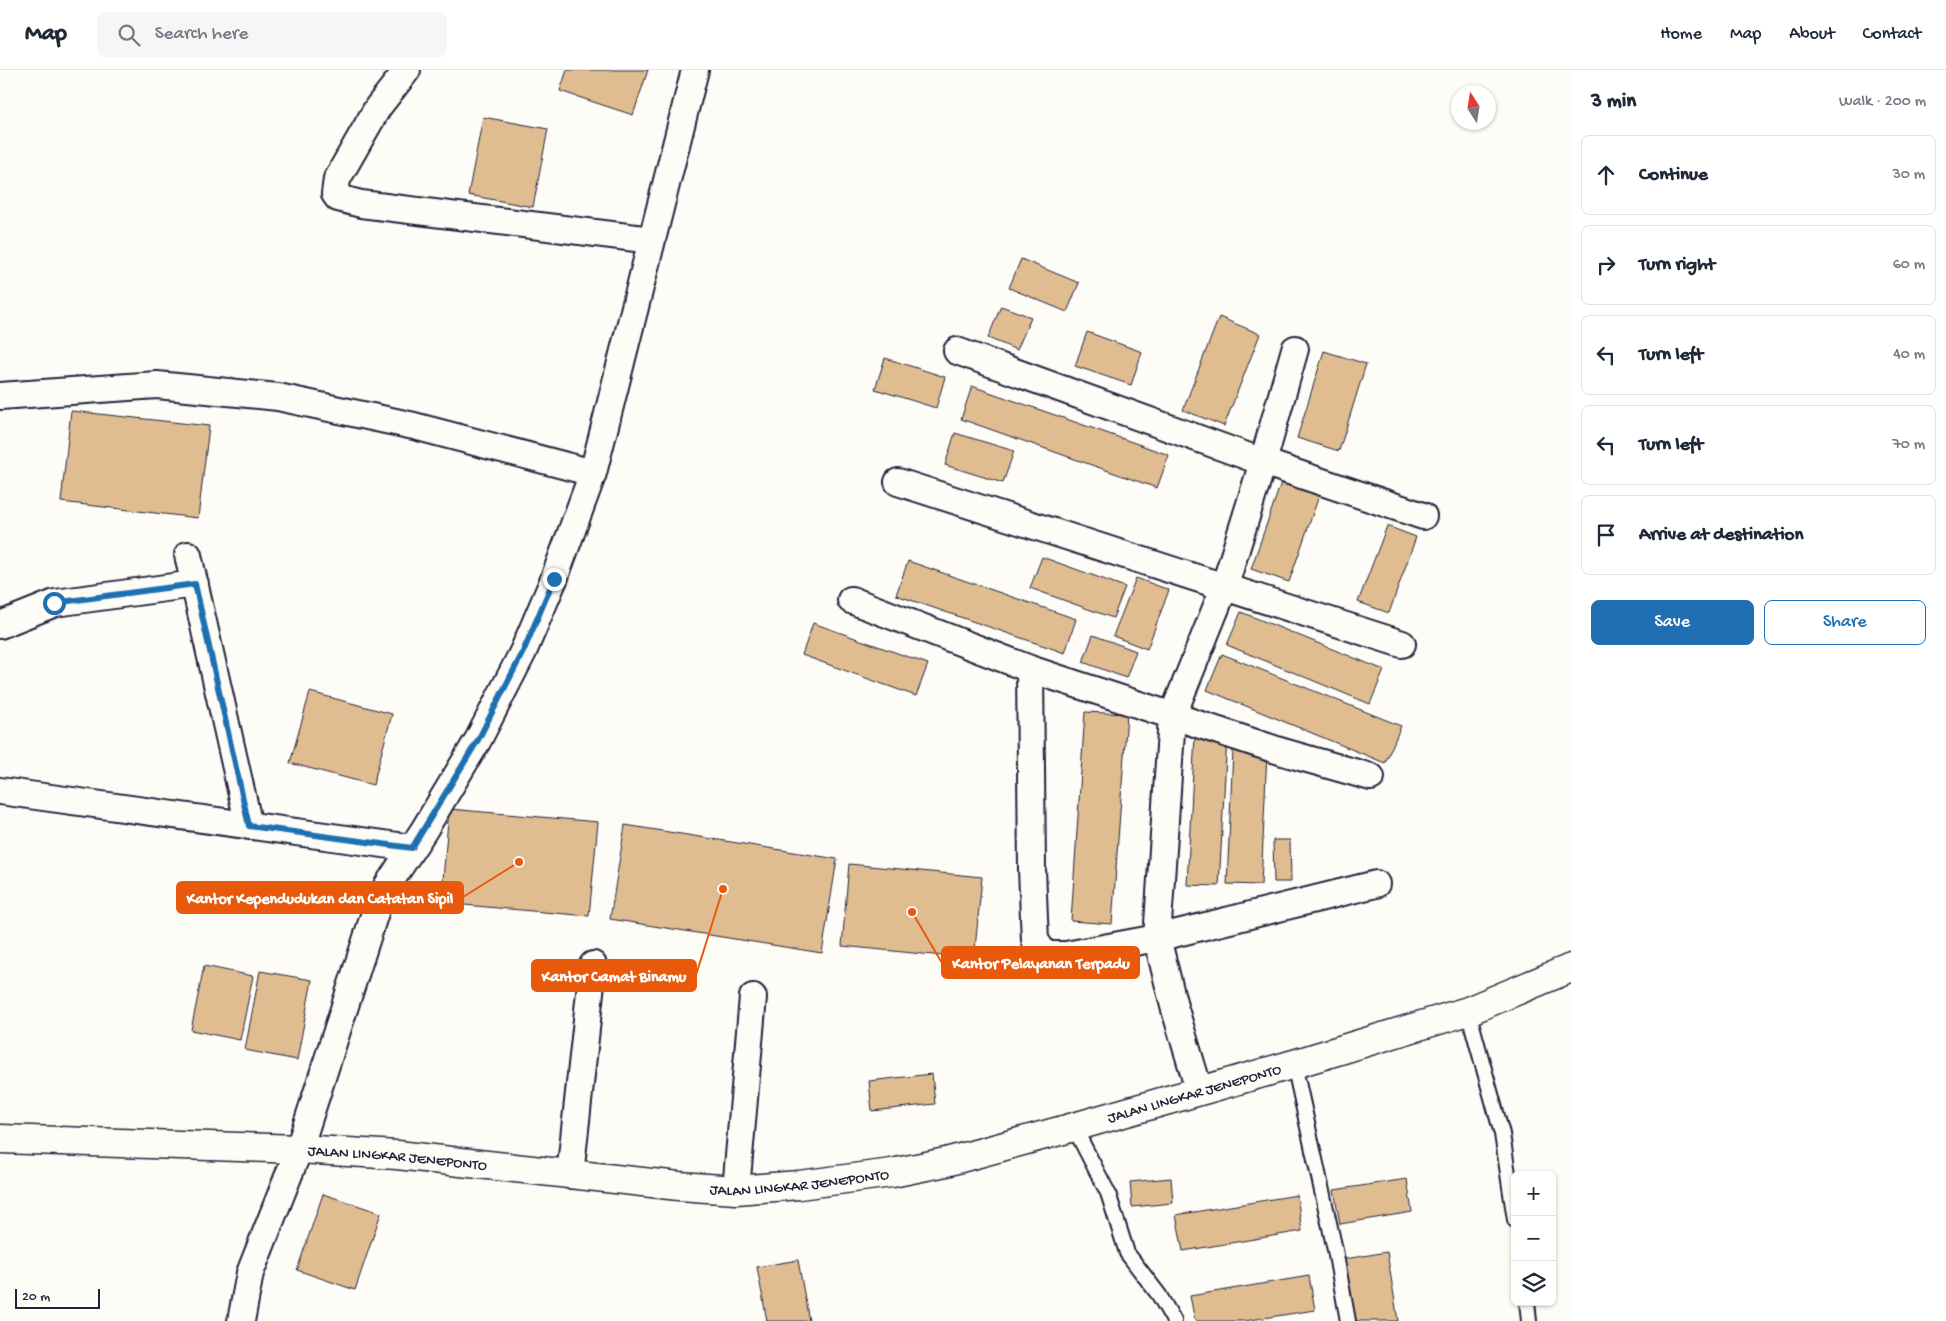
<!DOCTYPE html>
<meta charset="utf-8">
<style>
body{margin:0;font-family:"Gochi Hand",sans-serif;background:#f6f6f7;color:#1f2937}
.controls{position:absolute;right:15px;bottom:15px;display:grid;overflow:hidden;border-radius:8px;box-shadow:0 1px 4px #0004}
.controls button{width:45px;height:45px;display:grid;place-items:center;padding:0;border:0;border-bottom:1px solid #e0e1e3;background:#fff;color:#1f2937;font:25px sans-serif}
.compass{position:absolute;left:1451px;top:15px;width:45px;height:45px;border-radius:50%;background:#fff;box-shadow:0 1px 4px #0004;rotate:348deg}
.scale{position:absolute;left:15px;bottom:12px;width:85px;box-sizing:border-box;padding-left:5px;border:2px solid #22223b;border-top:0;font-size:14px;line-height:18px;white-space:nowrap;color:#22223b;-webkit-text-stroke:4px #fdfcf7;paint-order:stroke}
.stop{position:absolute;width:15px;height:15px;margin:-11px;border:4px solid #1f6fb2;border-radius:50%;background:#fff}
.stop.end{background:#1f6fb2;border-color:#fff;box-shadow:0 1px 5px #0008}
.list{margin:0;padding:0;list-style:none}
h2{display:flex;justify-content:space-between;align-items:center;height:65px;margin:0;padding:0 20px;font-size:21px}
h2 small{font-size:16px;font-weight:400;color:#747a83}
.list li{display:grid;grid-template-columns:32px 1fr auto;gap:15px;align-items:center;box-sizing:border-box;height:80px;margin:0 10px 10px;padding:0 10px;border:1px solid #e0e1e3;border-radius:8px}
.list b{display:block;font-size:19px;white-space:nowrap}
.list em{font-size:16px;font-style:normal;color:#747a83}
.actions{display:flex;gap:10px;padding:15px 20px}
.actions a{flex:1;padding:11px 0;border:1px solid #1f6fb2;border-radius:8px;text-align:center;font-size:18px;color:#1f6fb2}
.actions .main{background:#1f6fb2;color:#fff}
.icon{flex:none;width:28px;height:28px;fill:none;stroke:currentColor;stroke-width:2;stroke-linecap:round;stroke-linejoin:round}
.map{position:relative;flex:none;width:1571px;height:1251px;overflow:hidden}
header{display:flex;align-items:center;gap:30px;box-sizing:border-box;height:70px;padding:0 25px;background:#fff;border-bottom:1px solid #e0e1e3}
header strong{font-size:24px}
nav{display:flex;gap:28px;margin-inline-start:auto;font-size:18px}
.search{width:350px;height:45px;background:#f6f6f7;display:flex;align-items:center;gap:12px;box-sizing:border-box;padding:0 18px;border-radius:8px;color:#747a83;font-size:19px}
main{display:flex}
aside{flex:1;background:#fff}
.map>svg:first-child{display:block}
.building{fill:#e0bd91;stroke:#22223b}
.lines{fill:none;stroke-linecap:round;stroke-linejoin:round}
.lane-casing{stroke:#22223b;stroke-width:18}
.street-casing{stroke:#22223b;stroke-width:30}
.secondary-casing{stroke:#22223b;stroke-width:31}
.lane{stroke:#fdfcf7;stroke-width:14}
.street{stroke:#fdfcf7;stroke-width:26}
.secondary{stroke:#fdfcf7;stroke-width:28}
.route{stroke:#1f6fb2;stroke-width:6}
.labels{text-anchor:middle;stroke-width:4;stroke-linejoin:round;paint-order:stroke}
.street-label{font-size:15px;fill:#22223b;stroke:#fdfcf7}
.leader{fill:none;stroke:#e8590c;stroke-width:2}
.callout-dot{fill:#e8590c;stroke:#fdfcf7;stroke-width:2}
.callout{fill:#e8590c;stroke:#e8590c;stroke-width:2}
.callout-label{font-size:16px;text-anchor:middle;font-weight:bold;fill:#fff}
</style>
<header>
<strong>Map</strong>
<div class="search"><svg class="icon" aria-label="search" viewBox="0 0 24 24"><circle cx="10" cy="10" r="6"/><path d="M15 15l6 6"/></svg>Search here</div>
<nav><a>Home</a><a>Map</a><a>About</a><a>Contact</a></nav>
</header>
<main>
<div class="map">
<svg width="1571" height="1251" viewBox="0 0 1571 1251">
<rect width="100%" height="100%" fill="#fdfcf7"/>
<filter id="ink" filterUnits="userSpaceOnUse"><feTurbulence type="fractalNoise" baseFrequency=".02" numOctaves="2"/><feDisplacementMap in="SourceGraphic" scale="10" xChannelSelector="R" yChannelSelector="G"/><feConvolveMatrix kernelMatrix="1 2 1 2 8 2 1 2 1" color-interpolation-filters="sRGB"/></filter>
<g filter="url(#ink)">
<!-- building -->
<path class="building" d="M567,0H648L633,45L560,21Z
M483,47L548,59L533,137L468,125Z
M1021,189L1079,213L1067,242L1009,218Z
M1001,236L1031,247L1017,280L988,268Z
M1219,247L1260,264L1224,356L1183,340Z
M1087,262L1142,282L1131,315L1075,296Z
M1324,281L1366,294L1339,381L1297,368Z
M885,288L945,307L936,338L875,319Z
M972,316L1169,385L1157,418L961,349Z
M71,341L209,356L198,448L61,432Z
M955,363L1014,381L1003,413L945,395Z
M1283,407L1321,420L1289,512L1251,499Z
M1387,456L1416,467L1389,543L1358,532Z
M1042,487L1125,517L1113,548L1030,518Z
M908,491L1076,549L1065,583L896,525Z
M1136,508L1169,520L1147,579L1113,566Z
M1241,542L1384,600L1370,634L1227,575Z
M813,553L928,594L916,626L802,585Z
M1093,565L1136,581L1126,608L1083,592Z
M1222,584L1401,656L1385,693L1207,620Z
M310,622L392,644L373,715L290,693Z
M1085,642L1127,644L1112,854L1071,851Z
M1195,665L1227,667L1219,816L1187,815Z
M1233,680L1267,682L1261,815L1227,814Z
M449,739L598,752L589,846L441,833Z
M625,755L837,789L822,883L610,849Z
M1273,770H1290L1291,812H1274Z
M849,794L982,807L974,889L842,876Z
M204,896L253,906L240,970L191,960Z
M260,901L312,910L297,990L245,980Z
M932,1004L935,1034L872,1041L869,1011Z
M1171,1108L1173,1133L1132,1137L1130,1112Z
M1407,1109L1412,1142L1340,1154L1334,1120Z
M323,1124L381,1143L355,1220L297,1200Z
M1297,1125L1302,1161L1183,1181L1176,1145Z
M1387,1182L1398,1251H1355L1345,1189Z
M798,1190L809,1251H767L757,1197Z
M1309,1206L1315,1240L1244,1251H1195L1190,1226Z"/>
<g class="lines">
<defs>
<path id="lane" d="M1468,941L1502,1064L1515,1150
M1294,994L1335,1180L1348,1251
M1074,1057L1108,1123L1127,1183L1159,1225L1174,1251
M1527,1232L1529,1251"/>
<path id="street" d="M407,0L378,37L337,109L335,124L338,128L361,134L652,170
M957,281L1263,392L1423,446
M0,326L157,315L278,327L414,356L593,403
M898,412L1402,574
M188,485L249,756
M851,530L1030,599L1283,682L1371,707
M0,555L55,533L195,514
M1030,599L1032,799L1034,848L1035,870L1045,885H1066L1157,868L1376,814
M0,721L412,778
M1199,1020L1174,936L1157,868L1172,647L1224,518L1263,392L1295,279
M570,1105L593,895
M736,1120L753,927
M241,1251L250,1203L299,1079L380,827L424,760L478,670L523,582L554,509L593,403L695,0"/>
<g id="secondary">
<path id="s1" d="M0,1069L299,1079L397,1085L679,1116L736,1120L799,1115L892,1103L946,1092L1074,1057L1294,994L1468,941L1571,898"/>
</g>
</defs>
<!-- lane casing -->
<use href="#lane" class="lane-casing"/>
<!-- street casing -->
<use href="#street" class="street-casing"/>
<!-- secondary casing -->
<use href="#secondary" class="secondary-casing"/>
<!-- lane -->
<use href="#lane" class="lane"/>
<!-- street -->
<use href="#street" class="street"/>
<!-- secondary -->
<use href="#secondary" class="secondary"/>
</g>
</g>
<g class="lines" filter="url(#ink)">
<!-- route -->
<path class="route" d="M54,533L195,514L249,756L412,778L478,670L523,582L554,509"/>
</g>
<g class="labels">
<!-- street labels -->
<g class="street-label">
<text dy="5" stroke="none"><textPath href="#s1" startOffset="1208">JALAN LINGKAR JENEPONTO</textPath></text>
<text dy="5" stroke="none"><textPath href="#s1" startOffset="398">JALAN LINGKAR JENEPONTO</textPath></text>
<text dy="5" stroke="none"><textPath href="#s1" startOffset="802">JALAN LINGKAR JENEPONTO</textPath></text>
</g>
</g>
<!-- callouts -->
<path class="leader" d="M519 792L463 827M912 842L942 893M723 819L696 905"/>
<g class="callout-dot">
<circle cx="519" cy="792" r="5"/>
<circle cx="912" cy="842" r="5"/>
<circle cx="723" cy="819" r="5"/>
</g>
<g class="callout">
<rect x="177" y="812" width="286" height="31" rx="5"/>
<rect x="942" y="877" width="197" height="31" rx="5"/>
<rect x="532" y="890" width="164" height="31" rx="5"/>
</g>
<g class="callout-label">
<text x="320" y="833">Kantor Kependudukan dan Catatan Sipil</text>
<text x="1041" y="898">Kantor Pelayanan Terpadu</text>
<text x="614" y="911">Kantor Camat Binamu</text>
</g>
</svg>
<div class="controls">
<button>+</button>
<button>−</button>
<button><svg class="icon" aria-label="layers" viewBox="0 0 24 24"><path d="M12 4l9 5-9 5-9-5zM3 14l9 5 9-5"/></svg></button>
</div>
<svg class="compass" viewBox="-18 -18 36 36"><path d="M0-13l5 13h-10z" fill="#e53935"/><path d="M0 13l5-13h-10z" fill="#747a83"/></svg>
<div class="scale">20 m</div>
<div class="stop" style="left:54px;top:533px"></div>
<div class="stop end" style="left:554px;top:509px"></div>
</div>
<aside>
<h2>3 min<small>Walk · 200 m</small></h2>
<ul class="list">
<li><svg class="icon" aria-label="ahead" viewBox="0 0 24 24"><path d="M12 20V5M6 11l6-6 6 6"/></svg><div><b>Continue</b></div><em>30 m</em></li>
<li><svg class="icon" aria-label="right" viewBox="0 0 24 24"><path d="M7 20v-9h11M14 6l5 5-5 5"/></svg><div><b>Turn right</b></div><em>60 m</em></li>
<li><svg class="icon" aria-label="left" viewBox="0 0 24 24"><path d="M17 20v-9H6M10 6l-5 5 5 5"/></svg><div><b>Turn left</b></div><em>40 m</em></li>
<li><svg class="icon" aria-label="left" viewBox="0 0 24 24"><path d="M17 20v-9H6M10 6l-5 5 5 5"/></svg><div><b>Turn left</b></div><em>70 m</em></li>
<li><svg class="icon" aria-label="arrive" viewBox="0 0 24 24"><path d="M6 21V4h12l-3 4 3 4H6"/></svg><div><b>Arrive at destination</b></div></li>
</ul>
<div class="actions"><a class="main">Save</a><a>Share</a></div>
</aside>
</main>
